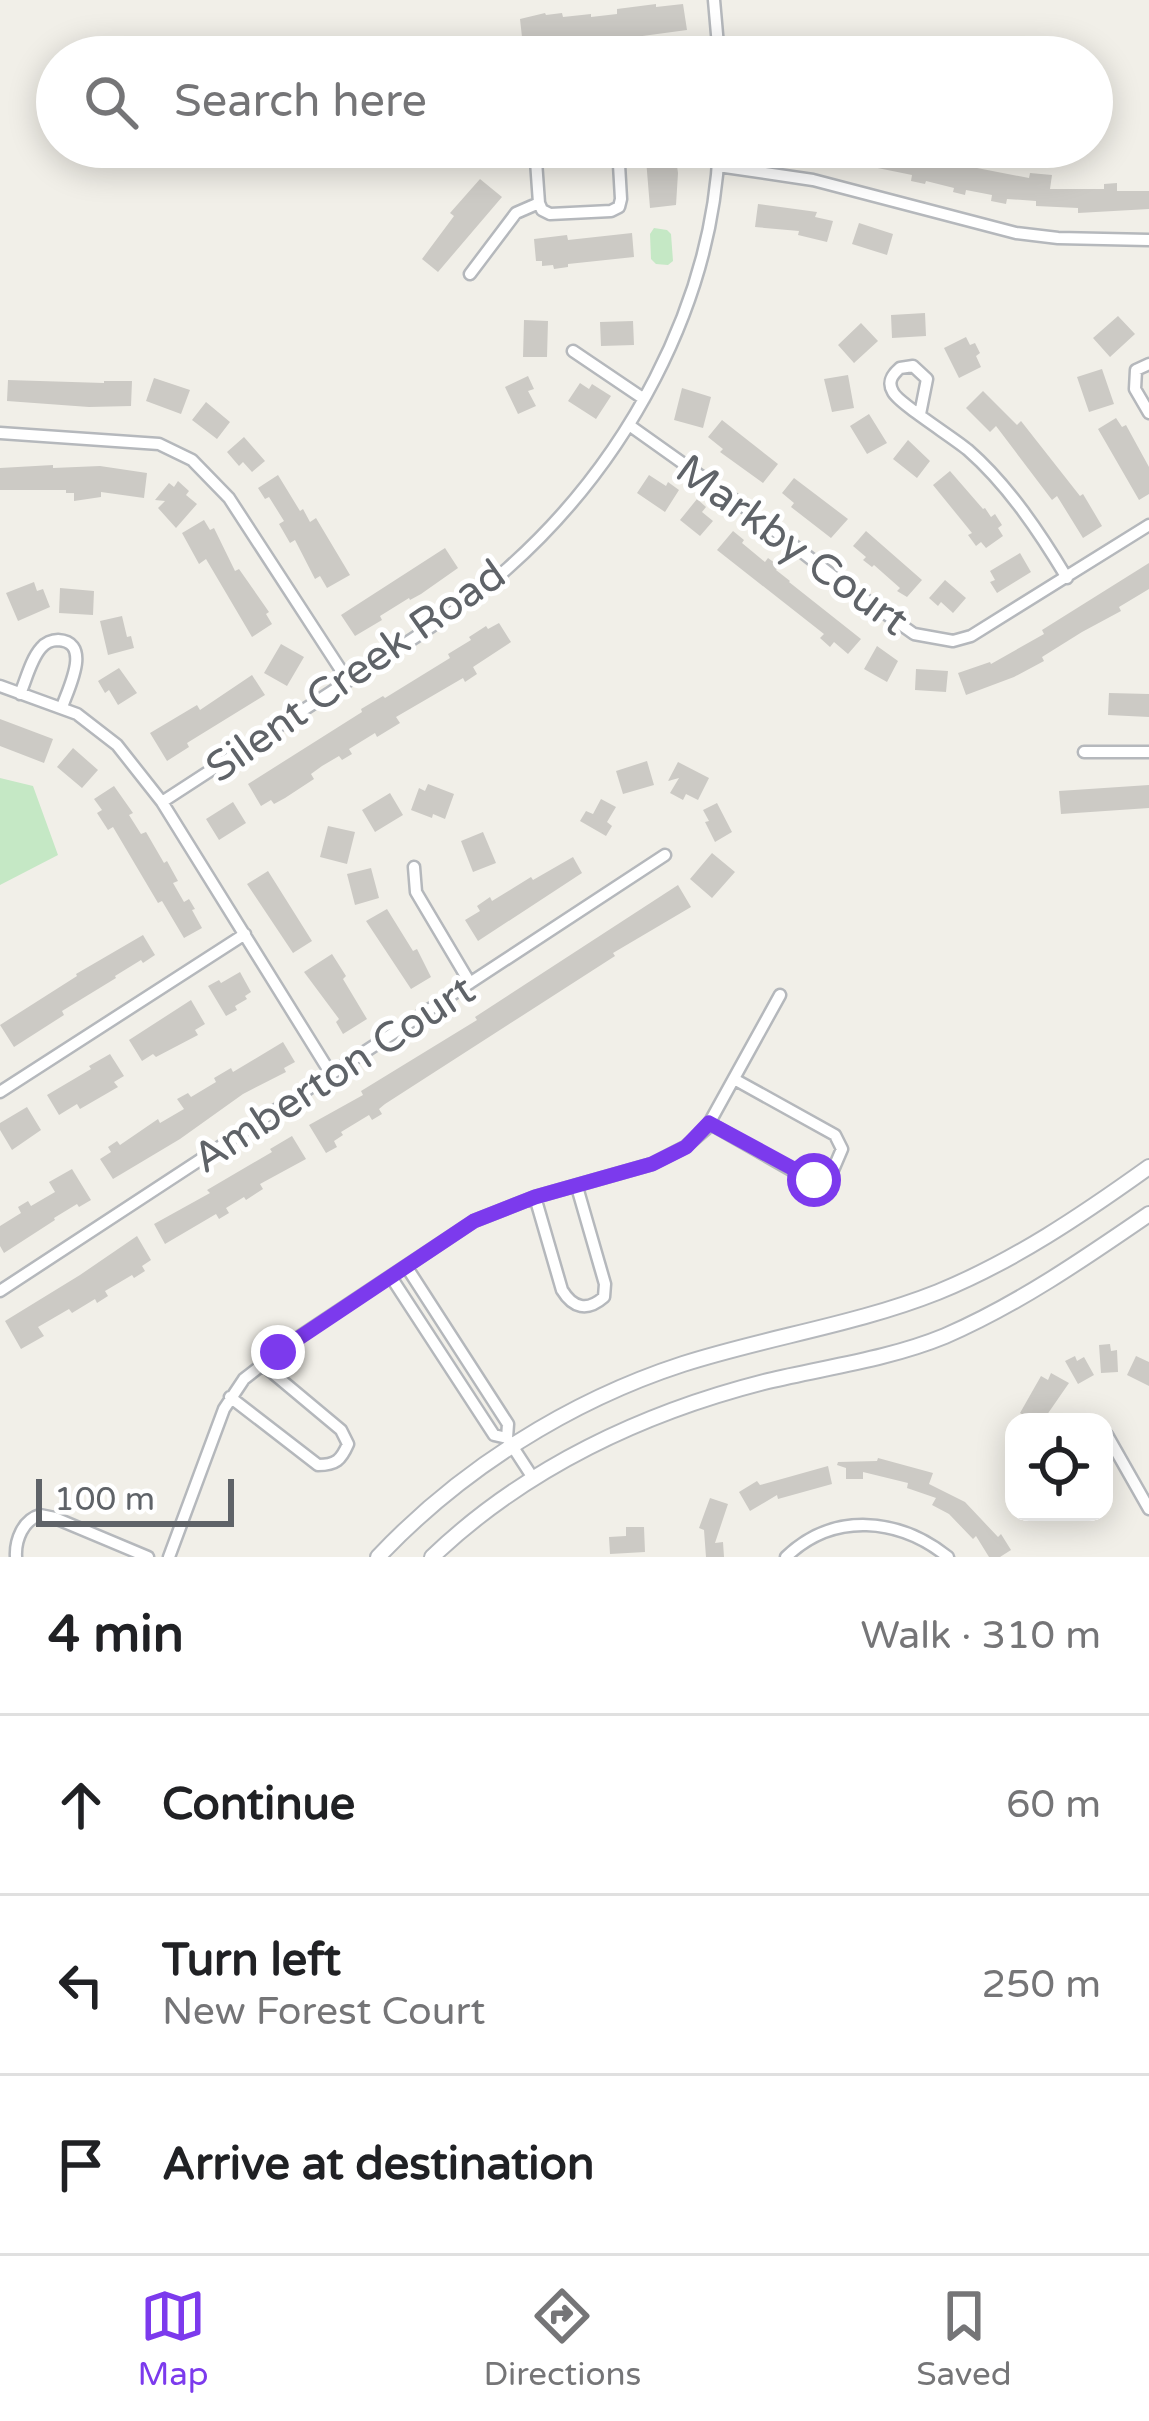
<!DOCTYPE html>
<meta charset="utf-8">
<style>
body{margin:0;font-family:"Varela Round",sans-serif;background:#f6f6f6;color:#202124}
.controls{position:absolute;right:36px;bottom:36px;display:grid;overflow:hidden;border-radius:24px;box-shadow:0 6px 30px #0003}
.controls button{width:108px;height:108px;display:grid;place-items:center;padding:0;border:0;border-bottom:3px solid #e0e0e0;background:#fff;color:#202124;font:60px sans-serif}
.scale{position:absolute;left:36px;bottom:30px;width:198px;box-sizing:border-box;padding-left:12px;border:6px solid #5f6368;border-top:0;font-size:33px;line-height:42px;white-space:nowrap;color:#5f6368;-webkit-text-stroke:9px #fff;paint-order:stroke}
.stop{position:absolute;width:36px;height:36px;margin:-27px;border:9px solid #7c3aed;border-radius:50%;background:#fff}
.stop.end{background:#7c3aed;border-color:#fff;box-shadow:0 3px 12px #0008}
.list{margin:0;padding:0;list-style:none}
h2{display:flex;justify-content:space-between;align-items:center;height:156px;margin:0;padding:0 48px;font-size:51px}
h2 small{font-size:39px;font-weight:400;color:#757577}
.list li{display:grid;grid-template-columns:78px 1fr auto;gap:36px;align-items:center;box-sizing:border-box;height:180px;padding:0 48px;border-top:3px solid #e0e0e0}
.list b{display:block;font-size:45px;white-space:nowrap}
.list p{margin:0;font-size:39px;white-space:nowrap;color:#757577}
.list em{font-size:39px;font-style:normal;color:#757577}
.icon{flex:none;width:66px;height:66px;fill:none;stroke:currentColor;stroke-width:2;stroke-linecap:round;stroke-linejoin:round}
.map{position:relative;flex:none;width:1149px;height:1557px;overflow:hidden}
.search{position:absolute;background:#fff;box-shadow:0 6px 30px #0003;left:36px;right:36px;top:36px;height:132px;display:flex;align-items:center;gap:30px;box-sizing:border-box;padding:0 42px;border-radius:66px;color:#757577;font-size:45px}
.sheet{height:696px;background:#fff}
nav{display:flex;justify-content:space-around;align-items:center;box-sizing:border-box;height:168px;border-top:3px solid #e0e0e0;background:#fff;font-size:33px;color:#757577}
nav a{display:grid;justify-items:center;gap:6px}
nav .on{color:#7c3aed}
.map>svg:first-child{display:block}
.green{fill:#c5e8c5}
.building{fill:#cccac5}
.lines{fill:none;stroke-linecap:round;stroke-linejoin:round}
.minor-casing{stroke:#b5b8bc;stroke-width:15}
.tertiary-casing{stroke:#b5b8bc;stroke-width:18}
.minor{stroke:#fff;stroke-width:10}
.tertiary{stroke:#fff;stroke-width:14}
.route{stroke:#7c3aed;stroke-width:15}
.labels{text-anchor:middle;stroke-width:10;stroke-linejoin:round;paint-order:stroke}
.street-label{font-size:42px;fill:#5f6368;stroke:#fff}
</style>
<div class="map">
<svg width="1149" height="1557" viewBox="0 0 1149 1557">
<rect width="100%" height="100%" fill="#f1efe8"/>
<!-- green -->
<path class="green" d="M654,228L667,230L671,234L673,261L668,265L656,264L651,259L650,234Z
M0,778L33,786L58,855L0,885Z"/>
<!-- building -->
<path class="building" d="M656,4V7L683,4L687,30L613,40V36L523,46L520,19L545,13L546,15L562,13L563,17L591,14V17L617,14V9Z
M489,147H514L515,157L491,161Z
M645,147H669L670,152H675L678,173L676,205L650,208Z
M863,147H899L973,165L972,167L1029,178L1030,173L1052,175L1050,189H1104V184L1117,183V191H1149V209L1078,213V208L1036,206V201L1007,199L1006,204L991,201L992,195L966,190L965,195L953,192L954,188L926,181L925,184L911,181L912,175L858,164Z
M480,179L502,197L438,272L422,259L454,216L450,213Z
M758,204L817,212L815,217L833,221L827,242L798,235L799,231L755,227Z
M859,223L893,234L887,255L852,244Z
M632,233L634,257L568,264V267L554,269L553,265L542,266V261H536L534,239L567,235L568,240Z
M925,313L926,336L892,338L891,315Z
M1118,316L1135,334L1110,357L1093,338Z
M524,320L548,321L547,357H523Z
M633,321L634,345L601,346L600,322Z
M861,323L878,341L854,363L838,345Z
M966,337L970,345L975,343L980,353L976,356L981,367L959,378L944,348Z
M1102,369L1114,404L1089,412L1077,377Z
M848,375L854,408L832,412L824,379Z
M528,376L534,389L528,391L536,406L518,414L505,387Z
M154,378L190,390L181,414L146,401Z
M8,380L104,383V381H132L131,406L89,407L7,401Z
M580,383L589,389L592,384L611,396L596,419L568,401Z
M682,388L711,397L703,428L674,420Z
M983,391L1017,425L1021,421L1080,496L1083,494L1102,526L1083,538L1057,496L1052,500L996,426L990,432L966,408Z
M206,402L230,422L217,439L192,420Z
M869,414L887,443L867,454L850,426Z
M1116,418L1122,427L1126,425L1149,467V494L1139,500L1098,429Z
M722,420L778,464L763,483L720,452L723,449L708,437Z
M244,437L265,461L252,472L243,462L239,466L227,452Z
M908,440L930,461L917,478L893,459Z
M53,465V468L100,466L147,473L144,498L101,492V497L74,501V493H66V490H0V468Z
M950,471L983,509L985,508L991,517L995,514L1002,525L998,528L1003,536L986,548L981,542L976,546L968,535L972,533L933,485Z
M278,475L300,511L303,509L310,522L316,518L350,575L327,588L320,576L315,579L295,540L290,543L279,524L284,521L269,497L265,499L258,488Z
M649,475L666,486L668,482L679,490L665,512L637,493Z
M794,478L848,519L831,538L791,507L794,503L782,493Z
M178,481L189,491L186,495L197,504L176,528L158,508L165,501L155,500L169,483L174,487Z
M697,499L706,507L702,512L713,521L700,536L680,520Z
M204,520L210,530L214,528L235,571L239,569L269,612L266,614L272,624L252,637L206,559L199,564L182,533Z
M733,531L744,540L742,543L765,562L768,558L779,566L776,570L790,581L789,582L861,639L848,654L834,642L830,647L820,638L824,634L717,550Z
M866,531L922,580L907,597L897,591L900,588L874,565L872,567L863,560L866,557L853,546Z
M445,548L458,568L421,594L410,600L409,598L380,616L382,620L355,636L341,615Z
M1020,553L1031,572L997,593L990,582L995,580L990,571Z
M1149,563V589L1119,607L1121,611L1082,632L1042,657L1044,661L1014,677L966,695L958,673L990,662L991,664L1044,634L1042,630Z
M945,580L966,598L953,613L941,602L938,606L929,598Z
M34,582L37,591L43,589L50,607L18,621L6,593Z
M60,588L94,591L93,615L59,613Z
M122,616L127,637L131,636L134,648L108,655L100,621Z
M499,623L511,642L473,667L477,674L465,682L463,678L396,717L400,723L377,737L375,733L349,749L352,754L342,760L339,756L322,766L311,774L314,779L285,798L274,804L271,800L261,806L248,784L362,712L361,709L383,696L385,698L450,658L448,654L471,640L469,637L486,626L488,629Z
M281,644L304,657L287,686L264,673Z
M877,646L898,661L887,682L864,669Z
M119,668L137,693L118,705L109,690L105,693L98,681Z
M916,669L948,671L946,692L915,690Z
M252,675L265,695L187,743L189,747L167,761L150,733L197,705L200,710Z
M1109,693L1149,694V717L1108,715Z
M0,719L53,739L44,763L0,746Z
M73,748L98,770L82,788L57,767Z
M647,761L654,785L623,794L616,771Z
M678,762L709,778L698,800L686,794L683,800L670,793L679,778L668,781Z
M428,784L454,794L445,819L433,814L432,818L411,810L419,788L425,791Z
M1149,785V808L1061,814L1059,791Z
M114,786L133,813L129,815L141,834L146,832L164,863L167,861L178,881L173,883L184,902L189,899L195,909L192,910L202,928L184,938L162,901L158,903L113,827L108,830L97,813L102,810L94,799Z
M390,793L403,815L375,832L362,810Z
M601,799L616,807L607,822L612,826L606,836L580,821L586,811L593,814Z
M233,802L246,823L219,840L206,819Z
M717,803L732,832L715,842L705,822L709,821L703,810Z
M328,826L355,832L347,864L320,857Z
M483,832L496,863L473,872L461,841Z
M712,853L735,872L712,898L690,879Z
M573,857L582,873L478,941L465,920L480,911L477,906L490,897L492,901L531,877L533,880Z
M371,868L379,898L355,905L347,874Z
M268,871L312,941L293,953L247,884Z
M678,885L691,907L613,953L615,956L385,1104L379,1109L382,1114L372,1120L369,1115L341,1132L343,1135L334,1141L337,1147L326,1153L309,1125L363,1095L361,1091L477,1020L475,1017Z
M387,909L413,951L417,949L431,977L411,989L366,921Z
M143,935L155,955L143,963L141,960L115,976L116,978L62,1011L64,1015L14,1047L0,1025L77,976L76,974Z
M332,954L346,976L343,979L367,1019L343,1034L336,1022L339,1019L304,972Z
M240,972L251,992L245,996L247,999L235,1006L237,1010L226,1016L208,986L219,980L221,983Z
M191,1000L205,1024L195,1030L198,1035L156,1057L153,1054L142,1061L129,1040Z
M283,1042L295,1062L284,1068L286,1072L243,1094L180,1139L113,1179L100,1159L111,1152L108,1147L117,1141L120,1145L158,1119L160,1123L184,1109L177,1099L188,1093L191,1097L216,1082L214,1078L231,1068L233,1072Z
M110,1054L124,1076L114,1082L118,1087L80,1109L77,1104L59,1115L47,1095L91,1069L89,1066Z
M27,1107L41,1130L12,1150L0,1130V1123Z
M292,1136L306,1159L260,1184L263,1189L246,1200L244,1197L226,1208L229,1213L219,1219L216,1214L165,1244L154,1224L210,1193L207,1190L272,1152L270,1149Z
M72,1169L91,1200L79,1207L77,1204L54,1218L55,1220L4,1253L0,1246V1226L21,1213L18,1207L28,1201L31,1206L55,1192L49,1182Z
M137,1236L151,1260L142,1266L145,1271L134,1278L132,1275L105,1291L108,1296L97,1303L95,1299L72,1313L69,1309L38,1327L44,1336L21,1349L5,1321L80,1275Z
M1110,1344L1111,1351L1117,1350L1118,1372L1101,1373L1099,1345Z
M1075,1356L1077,1361L1084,1357L1094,1375L1078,1384L1065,1361Z
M1136,1356L1149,1362V1386L1127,1375Z
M1051,1373L1069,1383L1042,1422H1035L1020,1413L1041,1376L1048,1380Z
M878,1458L933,1473L929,1484L965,1502L998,1537L1001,1534L1011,1550L1000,1557H989L976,1536L973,1539L949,1514L932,1505L936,1498L907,1488L908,1483L863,1472V1479H846V1468L837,1465L838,1462L877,1461Z
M828,1466L832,1484L778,1499L777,1495L750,1511L739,1492L757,1481L760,1485Z
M710,1498L728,1504L715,1543L723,1542L724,1557H706L704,1530L699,1528Z
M626,1527H644L645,1552L610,1554L609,1537L626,1536Z"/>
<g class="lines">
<defs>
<path id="minor" d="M714,0L719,57
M640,57L719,49
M535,147L539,203L542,210L550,214L611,211L619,207L621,199L618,147
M718,166L813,180L1016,233L1058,238L1149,240
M470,274L516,213L539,203
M573,351L644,399
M1149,364L1136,370L1135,389L1149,413
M920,414L927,379L913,366L900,368C892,375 887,382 893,392C898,403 954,438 968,450C1008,485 1040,533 1067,578
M629,425L743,506L838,580L914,634L953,641L971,636L1149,525
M0,433L159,444L192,460L229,498L348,681
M0,686L77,714L117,745L162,802L331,1074
M20,694C26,680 31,659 41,648C45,643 52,640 58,640C93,642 68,689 62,707
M1084,752H1149
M162,802C230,758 299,713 368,668C416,637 465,606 508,568C626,463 712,307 719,147
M414,867L416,892L470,983
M0,1092L245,934
M709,1123L807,1179L820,1180L833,1170L842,1149L835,1135L734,1079
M535,1197L562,1290C573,1308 587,1312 604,1297L605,1284L577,1187
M406,1266L508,1424L507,1438
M391,1277L494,1435L507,1438L533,1478
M0,1291L665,855
M230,1397L318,1465C336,1465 341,1460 348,1444L341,1430L262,1364
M1107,1435L1149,1509
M16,1557C15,1540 23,1520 40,1515L55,1518L148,1557
M169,1557L224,1409L244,1379L293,1341L474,1221L535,1197L652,1164L685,1147L706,1129L780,995
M786,1557C834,1511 899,1518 948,1557"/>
<path id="tertiary" d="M378,1557C460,1470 569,1401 683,1364C767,1337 855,1325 938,1292C1014,1261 1082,1215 1149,1167
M432,1557C525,1468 644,1412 768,1381C827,1367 889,1359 945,1336C1017,1305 1085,1258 1149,1214"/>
</defs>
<!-- minor casing -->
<use href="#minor" class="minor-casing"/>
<!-- tertiary casing -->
<use href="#tertiary" class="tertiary-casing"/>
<!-- minor -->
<use href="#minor" class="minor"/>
<!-- tertiary -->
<use href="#tertiary" class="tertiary"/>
</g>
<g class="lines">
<!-- route -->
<path class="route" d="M278,1352L474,1221L535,1197L652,1164L686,1147L709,1123L814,1180"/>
</g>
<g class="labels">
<!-- street labels -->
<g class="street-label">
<text transform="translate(793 544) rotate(36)" y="15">Markby Court</text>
<text transform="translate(355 670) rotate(-35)" y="15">Silent Creek Road</text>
<text transform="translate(333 1073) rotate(-33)" y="15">Amberton Court</text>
</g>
</g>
</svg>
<div class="controls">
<button><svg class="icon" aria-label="locate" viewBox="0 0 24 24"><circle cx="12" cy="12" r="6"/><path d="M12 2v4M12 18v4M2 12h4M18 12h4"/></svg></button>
</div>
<div class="scale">100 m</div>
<div class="stop" style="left:814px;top:1180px"></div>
<div class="stop end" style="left:278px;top:1352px"></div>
<div class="search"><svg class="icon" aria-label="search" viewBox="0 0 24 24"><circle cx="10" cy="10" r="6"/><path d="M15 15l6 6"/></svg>Search here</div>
</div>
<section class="sheet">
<h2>4 min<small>Walk · 310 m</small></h2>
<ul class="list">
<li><svg class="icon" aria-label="ahead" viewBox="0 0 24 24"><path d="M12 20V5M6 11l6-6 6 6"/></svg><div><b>Continue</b></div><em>60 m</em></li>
<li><svg class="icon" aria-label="left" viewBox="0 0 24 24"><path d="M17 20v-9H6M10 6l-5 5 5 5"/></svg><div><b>Turn left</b><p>New Forest Court</p></div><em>250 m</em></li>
<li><svg class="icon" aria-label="arrive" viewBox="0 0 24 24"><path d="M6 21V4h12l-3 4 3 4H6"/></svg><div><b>Arrive at destination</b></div></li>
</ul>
</section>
<nav>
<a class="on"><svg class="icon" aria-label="map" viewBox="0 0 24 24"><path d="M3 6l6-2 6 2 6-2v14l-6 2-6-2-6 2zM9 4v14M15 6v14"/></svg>Map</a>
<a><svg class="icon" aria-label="directions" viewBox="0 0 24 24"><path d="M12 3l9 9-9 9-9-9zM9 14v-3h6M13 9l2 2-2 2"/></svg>Directions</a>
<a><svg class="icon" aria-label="saved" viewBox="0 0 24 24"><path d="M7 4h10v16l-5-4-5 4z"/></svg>Saved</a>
</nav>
